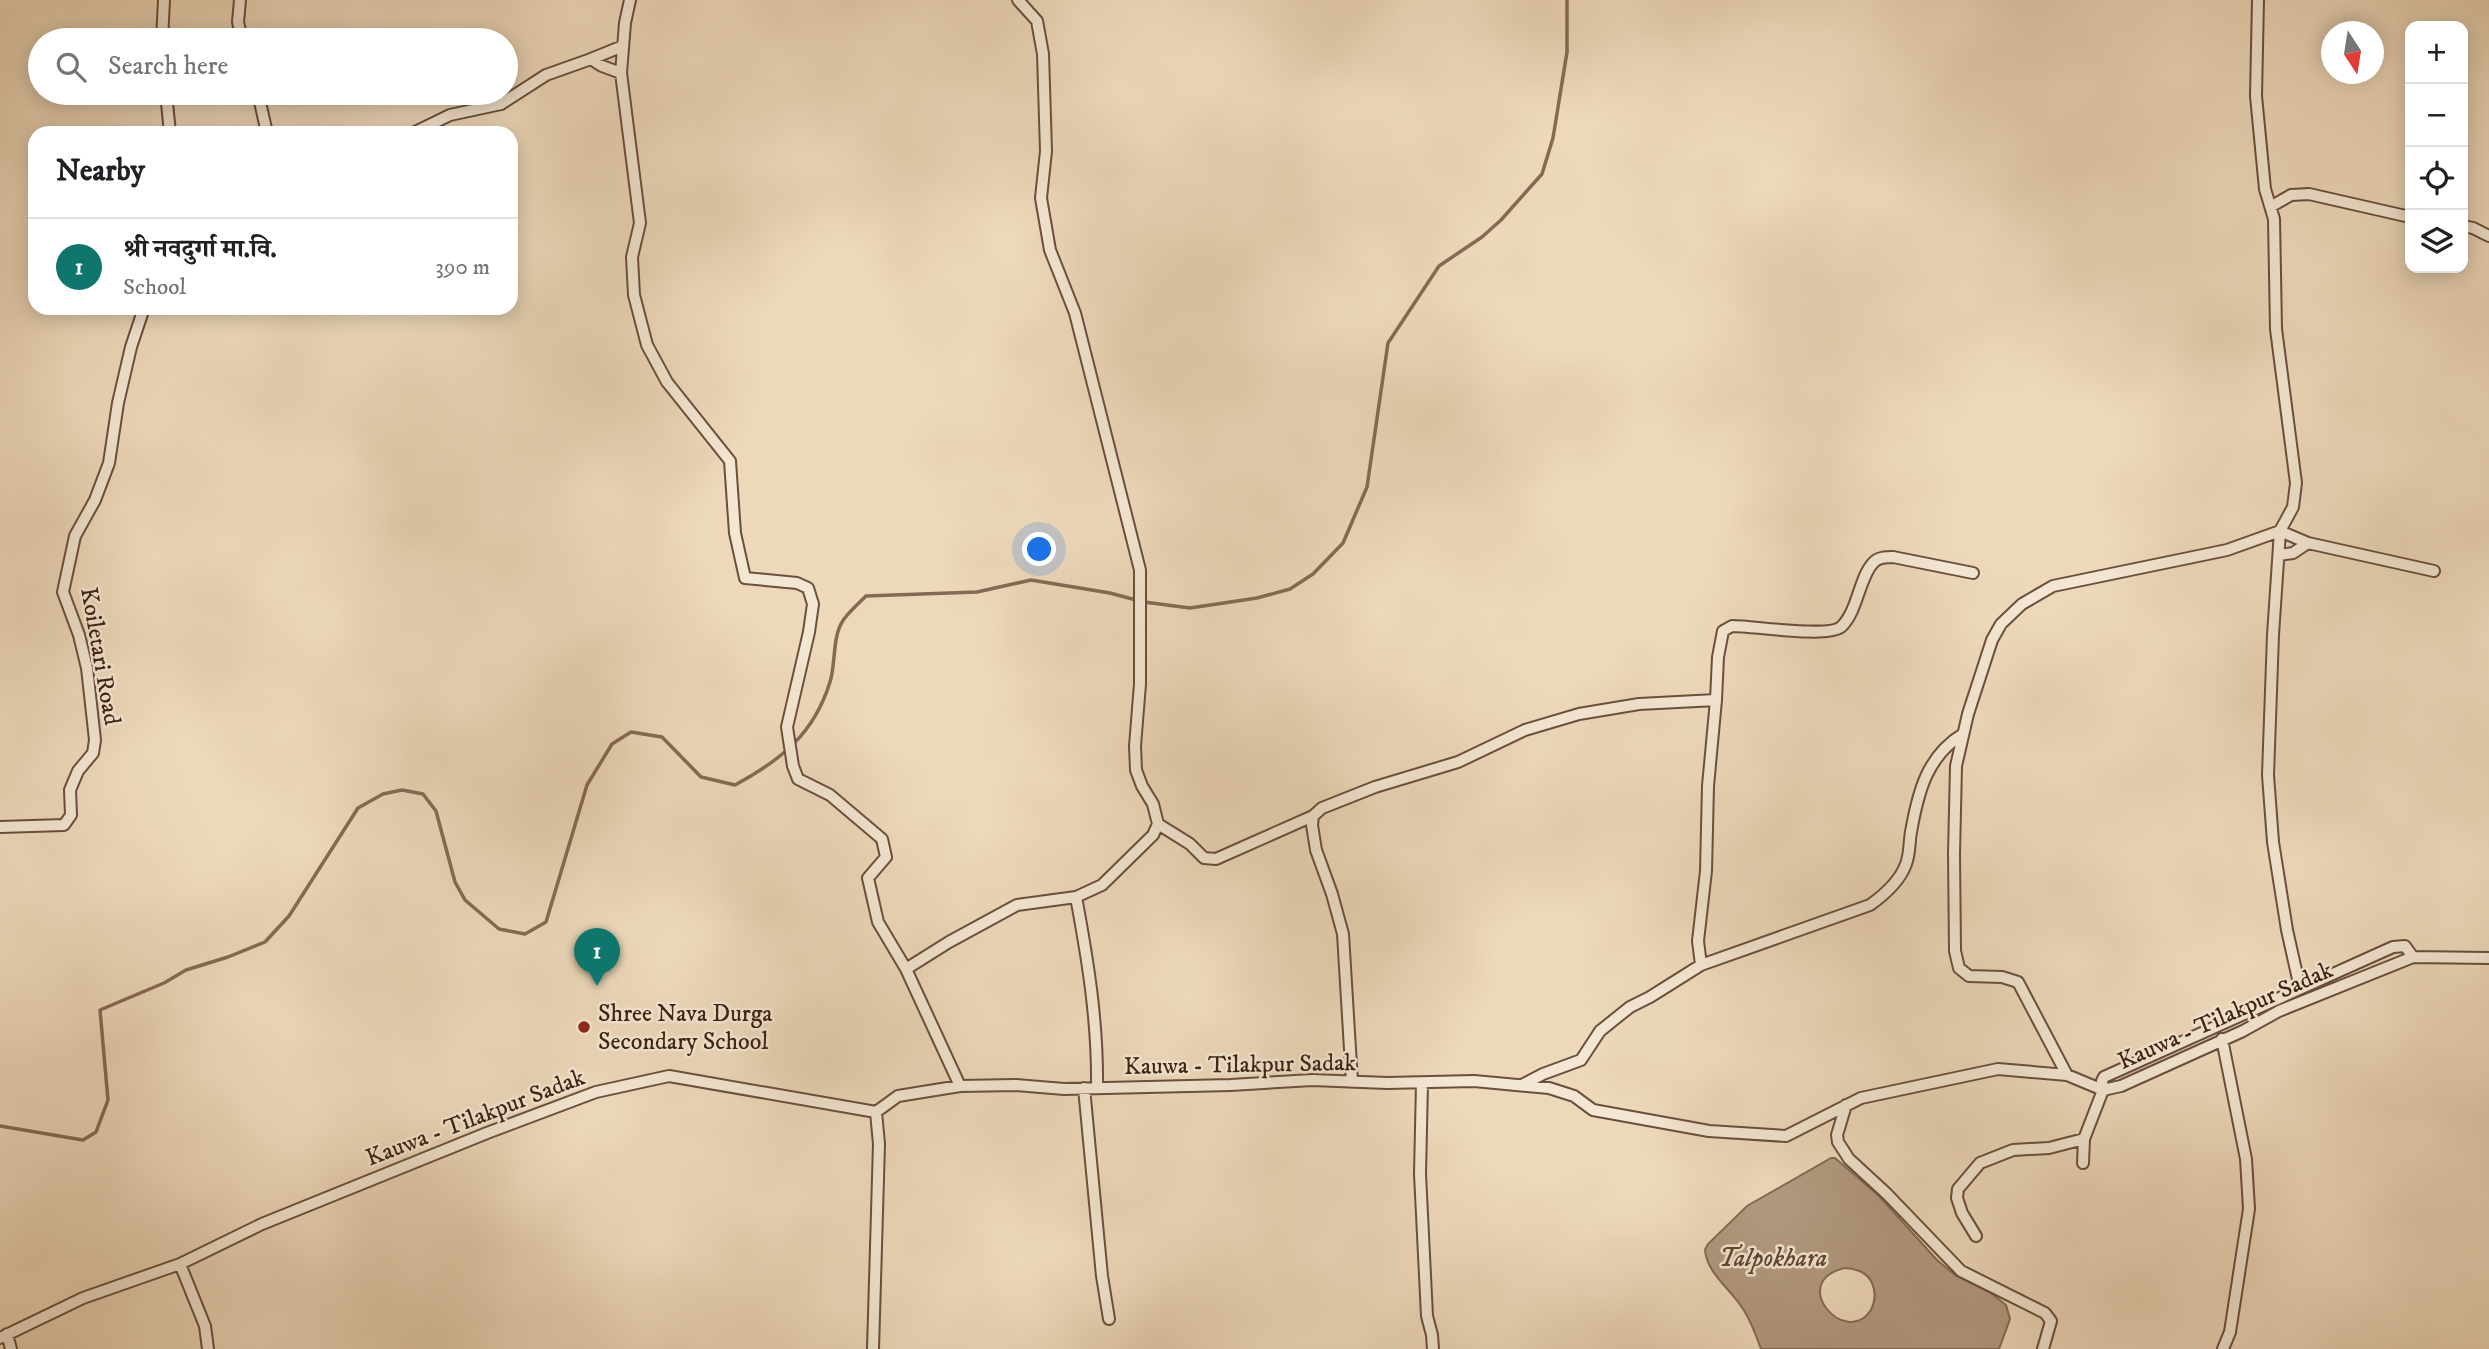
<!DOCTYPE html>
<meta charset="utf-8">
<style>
body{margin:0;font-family:"IM FELL DW Pica","Noto Serif Devanagari",serif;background:#f2f2f2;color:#202124}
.controls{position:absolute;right:21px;top:21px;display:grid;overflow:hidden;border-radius:14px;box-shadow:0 4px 18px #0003}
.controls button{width:63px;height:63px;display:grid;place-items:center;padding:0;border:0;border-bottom:2px solid #e0e0e0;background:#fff;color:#202124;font:35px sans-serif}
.compass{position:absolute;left:2321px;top:21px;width:63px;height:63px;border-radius:50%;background:#fff;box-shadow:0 4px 18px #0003;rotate:168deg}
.you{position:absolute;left:1040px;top:550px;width:24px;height:24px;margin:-18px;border:5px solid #fff;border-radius:50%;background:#1a73e8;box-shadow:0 0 0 10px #1a73e833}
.badge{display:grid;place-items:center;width:46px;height:46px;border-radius:50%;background:#0f766e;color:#fff;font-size:23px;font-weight:700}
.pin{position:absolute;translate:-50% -58px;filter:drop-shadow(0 2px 4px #0008)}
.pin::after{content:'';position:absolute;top:37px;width:24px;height:21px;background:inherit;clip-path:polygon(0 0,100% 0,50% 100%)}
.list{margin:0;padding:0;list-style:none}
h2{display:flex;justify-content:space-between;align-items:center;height:91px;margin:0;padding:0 28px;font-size:30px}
h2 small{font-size:23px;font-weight:400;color:#757577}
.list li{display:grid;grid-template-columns:46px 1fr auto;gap:21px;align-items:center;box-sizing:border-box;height:98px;padding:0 28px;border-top:2px solid #e0e0e0}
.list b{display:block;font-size:26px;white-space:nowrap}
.list p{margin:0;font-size:23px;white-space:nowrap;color:#757577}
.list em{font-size:23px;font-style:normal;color:#757577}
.icon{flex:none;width:38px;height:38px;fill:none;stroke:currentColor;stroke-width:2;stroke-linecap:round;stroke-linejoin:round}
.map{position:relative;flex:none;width:2489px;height:1349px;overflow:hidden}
.search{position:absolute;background:#fff;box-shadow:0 4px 18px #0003;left:28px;top:28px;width:490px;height:77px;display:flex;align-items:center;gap:18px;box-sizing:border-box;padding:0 24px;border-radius:38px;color:#757577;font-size:26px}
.panel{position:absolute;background:#fff;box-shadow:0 4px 18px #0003;left:28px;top:126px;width:490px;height:189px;border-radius:21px}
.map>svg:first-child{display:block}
.water{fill:#b29a81;stroke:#846a55;stroke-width:2;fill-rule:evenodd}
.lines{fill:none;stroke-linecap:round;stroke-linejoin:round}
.stream{stroke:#846a55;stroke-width:3.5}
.minor-casing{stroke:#6a4f3c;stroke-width:14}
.minor{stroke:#f3e6d2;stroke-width:10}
.poi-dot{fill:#8f2418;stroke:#f3e6d2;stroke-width:2.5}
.labels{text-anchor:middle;stroke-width:5;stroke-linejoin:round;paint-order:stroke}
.street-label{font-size:24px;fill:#3e2112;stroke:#f3e6d2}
.poi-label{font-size:24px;fill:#3e2112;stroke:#f3e6d2;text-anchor:start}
.water-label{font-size:26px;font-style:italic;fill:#614533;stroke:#f3e6d2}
</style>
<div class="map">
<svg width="2489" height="1349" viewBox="0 0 2489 1349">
<rect width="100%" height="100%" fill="#edd8ba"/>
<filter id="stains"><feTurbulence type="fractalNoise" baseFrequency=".00286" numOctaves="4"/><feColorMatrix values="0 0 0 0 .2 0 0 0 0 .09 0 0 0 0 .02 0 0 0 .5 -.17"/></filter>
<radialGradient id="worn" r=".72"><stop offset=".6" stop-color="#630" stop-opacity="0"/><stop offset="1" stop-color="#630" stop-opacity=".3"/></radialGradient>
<!-- water -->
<path class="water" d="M1831,1158H1835L1878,1195L1937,1260L1955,1275L1991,1293L2006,1305L2010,1319L1999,1349H1761C1756,1335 1751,1321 1743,1309C1731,1289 1707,1274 1705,1250L1708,1244L1747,1206ZM1845,1268C1857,1269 1867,1272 1872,1283C1876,1292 1875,1302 1871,1310C1845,1349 1787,1281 1845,1268Z"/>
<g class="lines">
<!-- stream -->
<path class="stream" d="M1144,602L1190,608L1257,598L1290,589L1313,574L1343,543L1367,487L1388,343L1439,266L1482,237L1501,220L1542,174L1553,138L1567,52V0
M0,1126L83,1140L96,1132L108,1100L100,1010L164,983L186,970L228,957L265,942L289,916L358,808L383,794L402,790L423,794L436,811L455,882L465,900L499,929L525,934L546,922L587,785L612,744L631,732L662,737L701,777L735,785C781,760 814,734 830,682C836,663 832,635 844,619C850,611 859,603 866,596L977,592L1031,580L1110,593L1136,600"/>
<defs>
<path id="minor" d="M240,0L238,22L242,40
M630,0L625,23L621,73L640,223L632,257L634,295L647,345L667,382L730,461L735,533L745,578L797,583L808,588L813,604L809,632L787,727L793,766L798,779L830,795L882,839L886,857L868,878L878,922L906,969L960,1086
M2258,0L2256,96L2265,189L2274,219L2276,329L2296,483L2293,507L2280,531L2273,635L2268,775L2273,842L2287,930L2300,988
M162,40L164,0
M591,59L623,46
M166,93L170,133
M258,93L267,133
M413,133L450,115L501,104L546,75L591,59L602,66L621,73
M2272,206L2291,195L2309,194L2410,217
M2463,226L2473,228L2489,236
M2279,555L2293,553L2308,543L2434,571
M1158,824L1190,844L1204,858L1216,859L1313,816
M0,827L64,825L71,815L70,790L78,771L93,753L95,740L87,668L79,635L63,592L75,536L95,500L109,463L118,403L131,347L144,308
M1076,897C1088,961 1098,1023 1097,1088
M1701,965L1698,941L1706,871L1708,786L1716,700L1718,657L1723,631L1732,626C1753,626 1828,638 1841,627C1858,611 1859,578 1873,563C1878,557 1886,557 1893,557L1973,573
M906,969L949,942L1017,905L1076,897L1102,885L1153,835L1158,824L1153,804L1142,786L1136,770L1135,746L1140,684V570L1075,313L1050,250L1041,198L1046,151L1043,54L1037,21L1018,0
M2222,1039L2246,1159L2249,1209L2230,1332L2223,1349
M2067,1075L2018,982L2002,977L1969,976L1959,968L1955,951L1954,854L1956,766L1968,714L1992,640L2001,624L2022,604L2053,586L2227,550L2280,531L2308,543
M1352,1082L1343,934L1332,894L1316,850L1312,825L1313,816L1322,808L1375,787L1458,762L1525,730L1579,714L1639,704L1716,700
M1422,1083L1420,1174L1427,1316L1432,1335L1433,1349
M1522,1085L1543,1074L1581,1060L1600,1031L1630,1007L1650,997L1701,965L1870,905C1884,895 1900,881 1906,864C1910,854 1909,843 1911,832C1918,792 1927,756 1963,734
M1084,1088L1102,1276L1109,1319
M1846,1105L1837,1135L1838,1142L1849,1159L1887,1194L1961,1271L2045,1313L2051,1321L2043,1349
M2083,1163L2084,1139L2103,1090L2102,1081L2104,1077L2393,947L2405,946L2413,957
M1976,1236L1962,1213L1957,1198L1958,1189L1980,1163L2013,1150L2049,1148L2084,1139
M180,1264L205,1326L208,1349
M7,1334L11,1349
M0,1338L83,1298L180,1264L262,1224L487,1133L596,1092L669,1076L876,1112L898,1096L960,1086L1016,1085L1064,1089L1231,1085L1312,1080L1387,1083L1474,1081L1549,1088L1574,1096L1593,1110L1709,1131L1786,1136L1861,1098L1998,1069L2067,1075L2103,1090L2121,1086L2243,1031L2279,1011L2413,957L2489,958
M873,1349L879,1144L876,1112"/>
</defs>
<!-- minor casing -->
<use href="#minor" class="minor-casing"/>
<!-- minor -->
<use href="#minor" class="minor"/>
</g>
<!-- markers -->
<circle class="poi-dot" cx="584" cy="1027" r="7"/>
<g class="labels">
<!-- street labels -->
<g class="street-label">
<text transform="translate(101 656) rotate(80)" y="8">Koiletari Road</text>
<text transform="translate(2225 1015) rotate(-24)" y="8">Kauwa - Tilakpur Sadak</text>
<text transform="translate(1240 1064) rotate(-1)" y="8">Kauwa - Tilakpur Sadak</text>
<text transform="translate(475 1117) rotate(-21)" y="8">Kauwa - Tilakpur Sadak</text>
</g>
<!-- poi labels -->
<g class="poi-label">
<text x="598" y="1021">Shree Nava Durga<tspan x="598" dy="28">Secondary School</tspan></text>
</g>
<!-- water labels -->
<g class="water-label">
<text x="1773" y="1266">Talpokhara</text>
</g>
</g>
<rect width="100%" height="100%" filter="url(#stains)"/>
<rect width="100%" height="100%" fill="url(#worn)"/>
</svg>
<div class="controls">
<button>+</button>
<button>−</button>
<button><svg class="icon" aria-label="locate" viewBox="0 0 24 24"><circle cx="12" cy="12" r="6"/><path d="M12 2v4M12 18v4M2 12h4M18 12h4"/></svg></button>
<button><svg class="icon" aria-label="layers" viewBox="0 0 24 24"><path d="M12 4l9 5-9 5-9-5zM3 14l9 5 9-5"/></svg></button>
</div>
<svg class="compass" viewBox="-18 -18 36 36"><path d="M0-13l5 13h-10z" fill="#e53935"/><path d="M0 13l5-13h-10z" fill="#757577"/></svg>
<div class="you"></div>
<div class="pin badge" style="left:597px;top:986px">1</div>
<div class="search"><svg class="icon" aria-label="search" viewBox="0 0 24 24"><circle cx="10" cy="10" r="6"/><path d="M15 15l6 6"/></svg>Search here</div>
<section class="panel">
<h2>Nearby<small></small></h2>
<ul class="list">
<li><span class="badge">1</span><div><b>श्री नवदुर्गा मा.वि.</b><p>School</p></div><em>390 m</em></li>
</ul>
</section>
</div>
